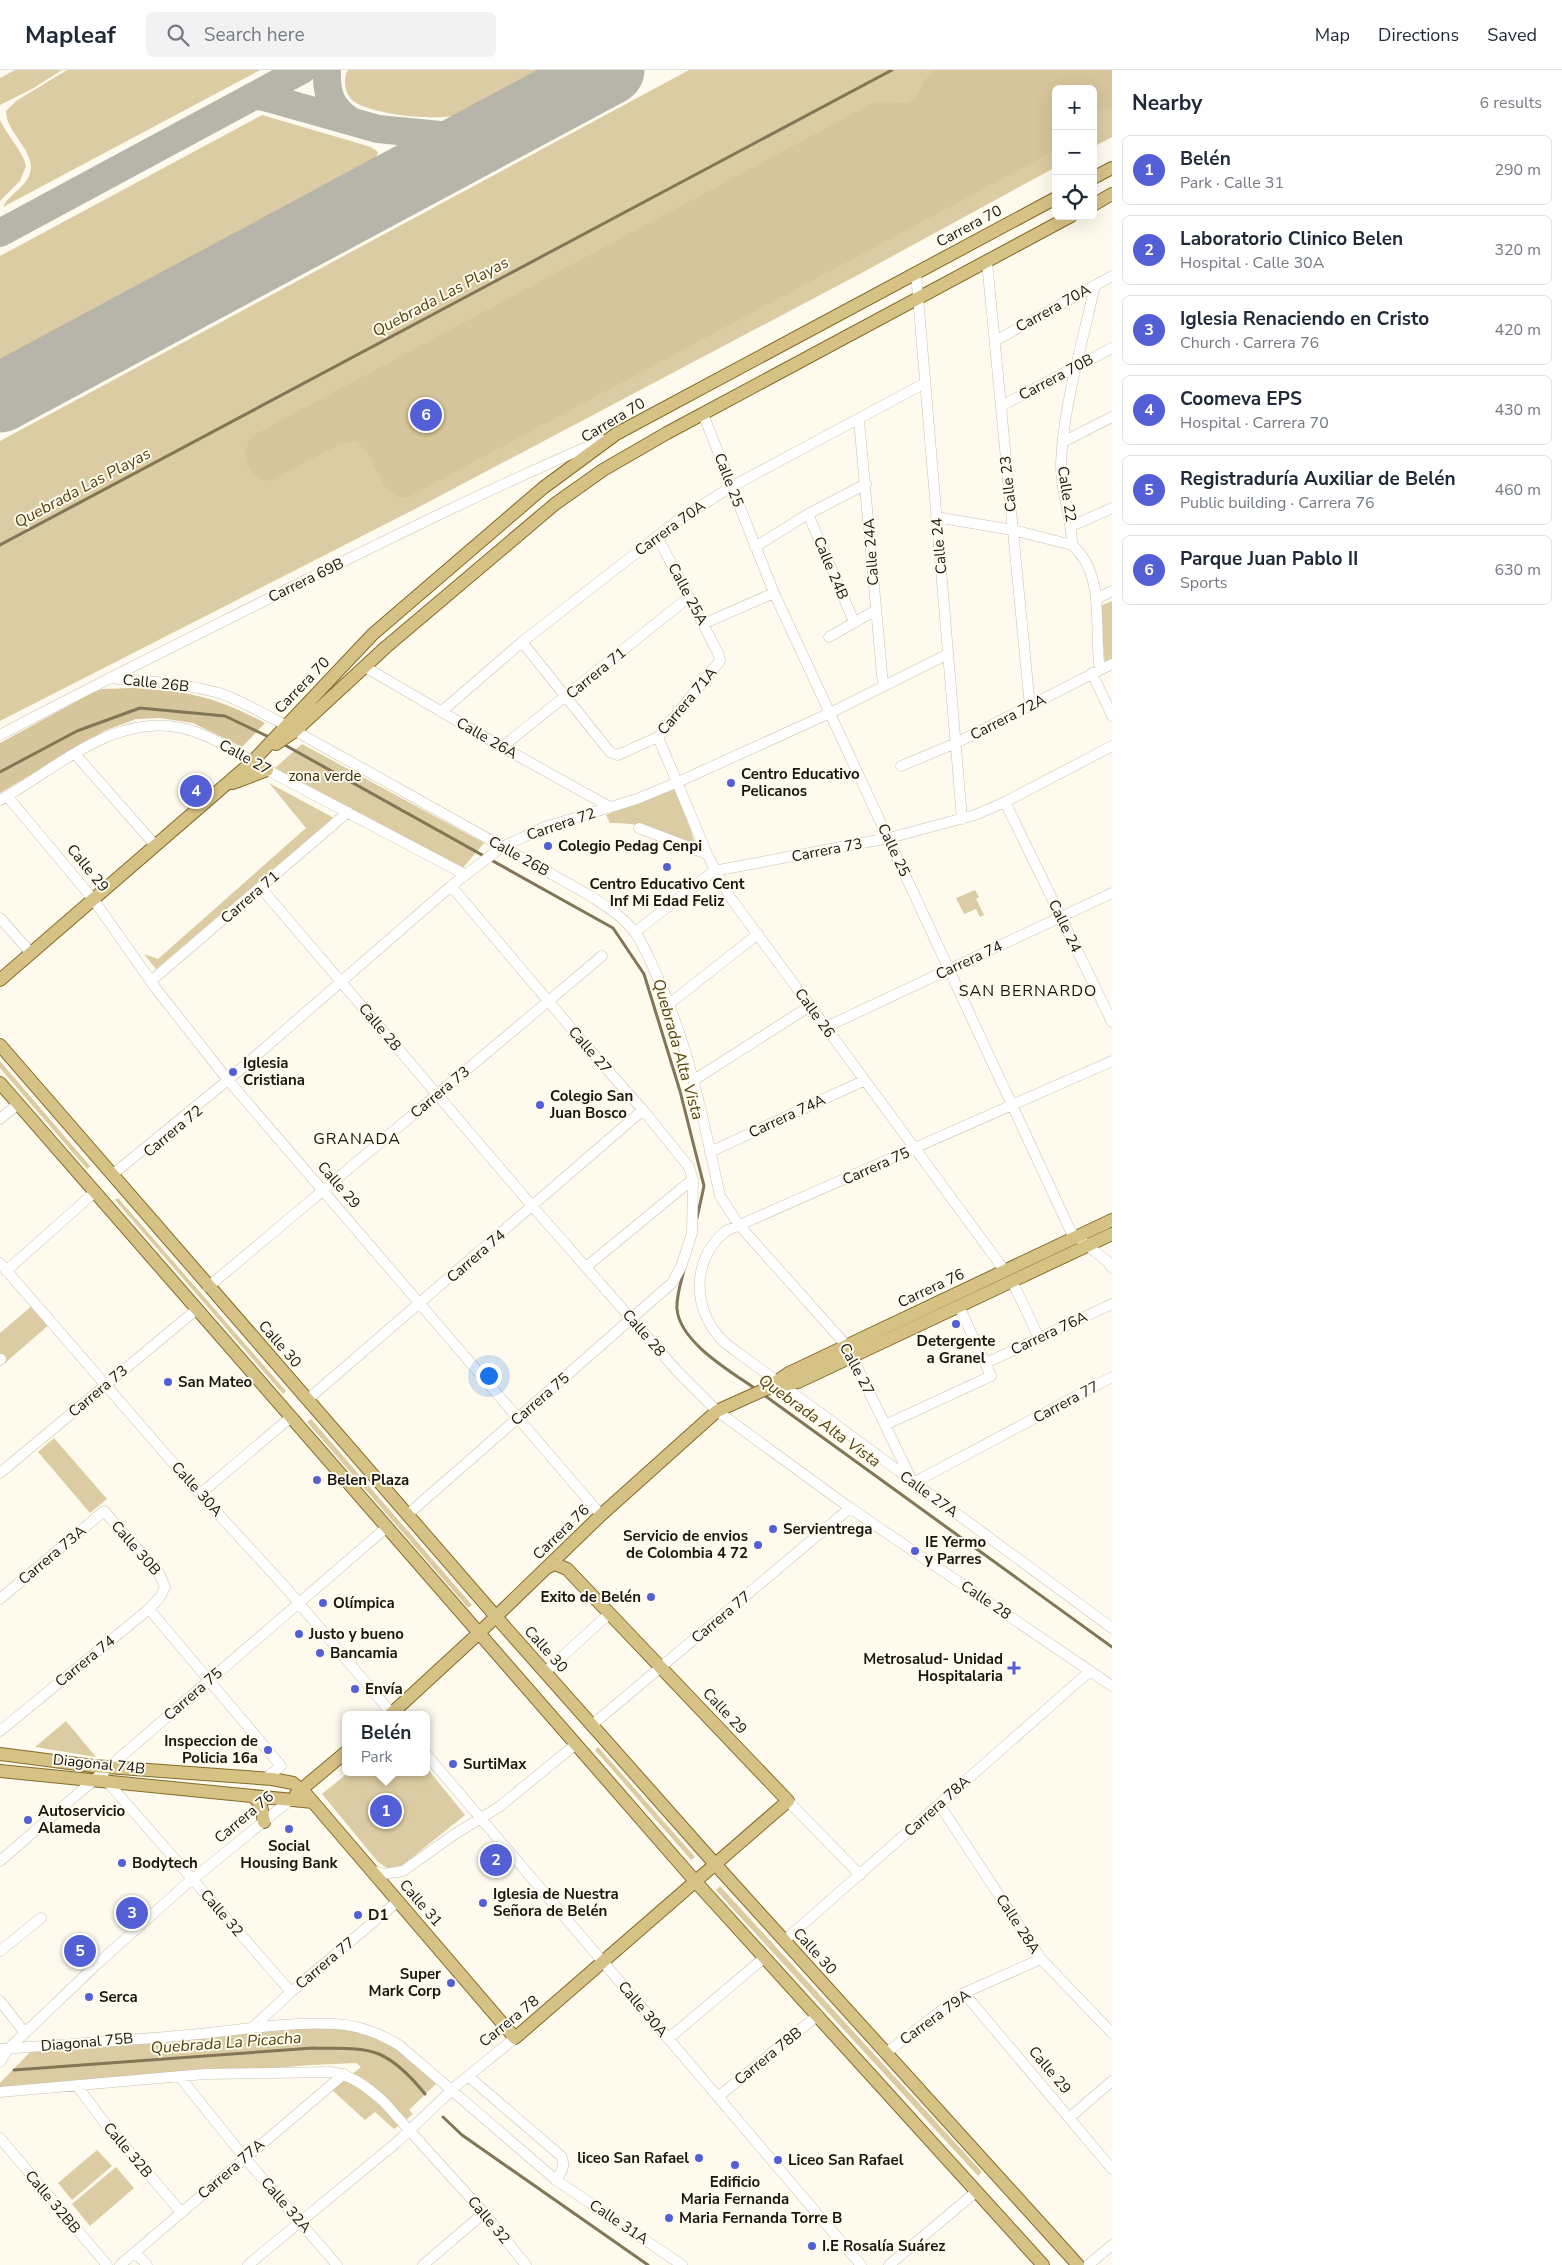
<!DOCTYPE html>
<meta charset="utf-8">
<style>
body{margin:0;font-family:"Nunito Sans",sans-serif;background:#f2f2f3;color:#1f2937}
.controls{position:absolute;right:15px;top:15px;display:grid;overflow:hidden;border-radius:8px;box-shadow:0 5px 20px #0002}
.controls button{width:45px;height:45px;display:grid;place-items:center;padding:0;border:0;border-bottom:1px solid #e0e1e3;background:#fff;color:#1f2937;font:25px sans-serif}
.you{position:absolute;left:488px;top:1305px;width:18px;height:18px;margin:-12px;border:4px solid #fff;border-radius:50%;background:#1a73e8;box-shadow:0 0 0 8px #1a73e833}
.badge{display:grid;place-items:center;width:32px;height:32px;border-radius:50%;background:#525fd5;color:#fff;font-size:16px;font-weight:700}
.pin{position:absolute;translate:-50% -50%;border:2px solid #fff;box-shadow:0 1px 5px #0006}
.popup{position:absolute;left:342px;top:1641px;width:88px;height:65px;box-sizing:border-box;display:grid;place-content:center;border-radius:8px;background:#fff;filter:drop-shadow(0 1px 4px #0005);font-size:16px;white-space:nowrap;color:#747a83}
.popup b{font-size:19px;color:#1f2937}
.popup::after{content:'';position:absolute;left:50%;top:100%;margin-left:-10px;border:10px solid transparent;border-top-color:#fff}
.list{margin:0;padding:0;list-style:none}
h2{display:flex;justify-content:space-between;align-items:center;height:65px;margin:0;padding:0 20px;font-size:21px}
h2 small{font-size:16px;font-weight:400;color:#747a83}
.list li{display:grid;grid-template-columns:32px 1fr auto;gap:15px;align-items:center;box-sizing:border-box;height:70px;margin:0 10px 10px;padding:0 10px;border:1px solid #e0e1e3;border-radius:8px}
.list b{display:block;font-size:19px;white-space:nowrap}
.list p{margin:0;font-size:16px;white-space:nowrap;color:#747a83}
.list em{font-size:16px;font-style:normal;color:#747a83}
.icon{flex:none;width:28px;height:28px;fill:none;stroke:currentColor;stroke-width:2;stroke-linecap:round;stroke-linejoin:round}
.map{position:relative;flex:none;width:1112px;height:2195px;overflow:hidden}
header{display:flex;align-items:center;gap:30px;box-sizing:border-box;height:70px;padding:0 25px;background:#fff;border-bottom:1px solid #e0e1e3}
header strong{font-size:24px}
nav{display:flex;gap:28px;margin-inline-start:auto;font-size:18px}
.search{width:350px;height:45px;background:#f2f2f3;display:flex;align-items:center;gap:12px;box-sizing:border-box;padding:0 18px;border-radius:8px;color:#747a83;font-size:19px}
main{display:flex}
aside{flex:1;background:#fff}
.map>svg:first-child{display:block}
.green{fill:#dccca3}
.forest{fill:#d7c69b}
.lines{fill:none;stroke-linecap:round;stroke-linejoin:round}
.stream{stroke:#827657;stroke-width:3}
.taxiway{stroke:#b7b4aa;stroke-width:28}
.runway{stroke:#b7b4aa;stroke-width:69}
.minor-casing{stroke:#c9c2b0;stroke-width:11}
.major-casing{stroke:#836c29;stroke-width:14}
.minor{stroke:#fff;stroke-width:10}
.major{stroke:#d7c286;stroke-width:12}
.poi-dot{fill:#525fd5;stroke:#fefaee;stroke-width:2}
.labels{text-anchor:middle;stroke-width:4;stroke-linejoin:round;paint-order:stroke}
.street-label{font-size:15px;fill:#191610;stroke:#fefaee}
.poi-label{font-size:15px;font-weight:bold;fill:#191610;stroke:#fefaee;text-anchor:start}
.park-label{font-size:15px;fill:#382c07;stroke:#fefaee}
.water-label{font-size:16px;font-style:italic;fill:#53420c;stroke:#fefaee}
.neighbourhood-label{font-size:16px;letter-spacing:1px;fill:#191610;stroke:#fefaee}
</style>
<header>
<strong>Mapleaf</strong>
<div class="search"><svg class="icon" aria-label="search" viewBox="0 0 24 24"><circle cx="10" cy="10" r="6"/><path d="M15 15l6 6"/></svg>Search here</div>
<nav><a>Map</a><a>Directions</a><a>Saved</a></nav>
</header>
<main>
<div class="map">
<svg width="1112" height="2195" viewBox="0 0 1112 2195">
<rect width="100%" height="100%" fill="#fefaee"/>
<!-- green -->
<path class="green" d="M15,0H62L32,19L0,35V8Z
M67,0H260L3,137C9,124 26,117 30,103C36,80 6,64 6,41L16,31Z
M348,0H542C523,10 504,21 485,31C476,35 467,42 458,45C434,51 382,45 360,35C346,30 341,12 348,0Z
M689,0H1112V67L1093,77V19H1056V97L856,206L417,438L0,651V371Z
M262,45L371,77L378,82L377,87L373,92L0,294V186Z
M0,50C7,66 22,79 26,96L20,111L0,131Z
M1112,531V592L1105,595L1100,536Z
M302,674L484,773L463,798L275,698Z
M269,713L334,748L156,899L144,884L158,889L306,758Z
M678,718L695,774C666,762 641,752 610,753L606,745Z
M975,820L979,827L976,829L984,845L980,847L976,839L964,844L956,828Z
M0,991L90,1096L87,1099L0,998Z
M118,1128L286,1321L283,1324L115,1130Z
M34,1234L51,1253L5,1293L0,1287V1263Z
M311,1349L472,1535L468,1538L307,1352Z
M54,1368L107,1429L90,1443L38,1382Z
M66,1651L96,1687L35,1677Z
M598,1677L695,1787L691,1790L595,1680Z
M426,1697L465,1745L398,1799L387,1798L378,1792L322,1724L349,1702H426Z
M720,1816L982,2102L978,2106L733,1839L716,1820Z
M335,1955L383,1966L440,2010L409,2040L413,2044L394,2059L375,2042L365,2050L332,2020L361,1997L356,1993L311,1995L0,2021V2013L35,1977Z
M97,2080L112,2096L72,2130L58,2113Z
M116,2097L134,2118L90,2156L72,2134Z"/>
<!-- forest -->
<path class="forest" d="M935,0H1112V38L1102,37L1093,40V19H1056V80L408,427C377,431 378,382 354,371L339,375L269,411C246,409 238,380 254,365L875,32L908,33C921,25 922,8 935,0Z
M133,618C189,621 216,627 265,653L242,677L193,653L160,648L136,649L104,661L0,723V673L92,623L102,619Z"/>
<g class="lines">
<!-- stream -->
<path class="stream" d="M0,475L892,0
M283,674L613,858L644,904L680,1021L704,1116L697,1148
M0,702L77,661L140,638L225,646L271,668
M684,1200C681,1212 676,1227 677,1239C680,1273 732,1302 757,1320
M764,1325L1112,1577
M14,2000L313,1978C333,1979 360,1976 379,1984C397,1992 413,2009 425,2024
M443,2047L462,2065L648,2195"/>
<!-- taxiway -->
<path class="taxiway" d="M327,0C326,24 331,38 351,51
M252,27L260,26L275,30L378,59L482,69
M0,163L302,0"/>
<!-- runway -->
<path class="runway" d="M0,328L610,0"/>
<defs>
<path id="minor" d="M987,192L1030,637
M916,203L962,749
M1095,215C1083,271 1062,340 1061,396C1061,423 1072,448 1072,475C1107,505 1093,559 1100,600
M995,271L1112,206
M1001,336L1112,278
M703,344L774,523L1071,1162L1107,1191L1112,1198
M859,350L883,615
M1063,372L1112,347
M808,444L854,552
M936,447L1013,460L1072,475
M1072,456L1112,438
M755,477L808,444L866,414
M1096,529L1112,521
M703,554L774,523
M829,567L876,540
M522,572L610,682L618,685L658,667L720,591L718,583L657,466
M365,597L502,677L610,737
M1092,603L1112,646
M109,608C146,611 183,613 219,623C238,629 256,640 274,649L589,825C606,836 624,847 636,864C645,877 651,893 658,908C689,977 704,1052 720,1126L739,1155L847,1276L913,1413
M441,642L522,572L677,451L731,417L925,313
M0,665C94,615 190,568 286,520C390,468 495,416 603,370
M658,667L707,784L730,827L1005,1201
M502,677L689,527
M75,684L155,775
M901,696L956,673L1112,594
M7,726L93,829L157,920L228,1010L601,1445
M0,730C56,699 117,640 186,659C215,667 242,685 267,700L466,805
M1005,732L1112,952
M639,758L707,784
M261,818L533,1137L678,1302L717,1341L850,1438L1112,1616
M0,848L31,883
M635,862L714,801L889,768L975,745L1005,732L1112,676
M151,911L348,742
M669,934L758,864
M826,957L1112,823
M1112,991L726,1161C690,1190 692,1242 725,1273L1112,1558
M694,1010L810,936
M0,1049L18,1034
M710,1082L863,1011
M112,1105L228,1010L451,816L502,777L545,757L637,729L678,712L830,643L948,584
M0,1193L200,1424L287,1519L393,1645
M586,1197L693,1109
M6,1201L95,1122
M1012,1211L1039,1268
M208,1217L602,886
M0,1290L1,1289
M986,1293L1112,1234
M307,1330L643,1040
M885,1355L991,1306L959,1236
M0,1403L197,1239
M913,1413L1112,1307
M200,1424L291,1347
M407,1445L672,1213L681,1197L692,1163L693,1109L689,1097L643,1040L588,978L451,816
M0,1529L104,1441L159,1503L165,1517L160,1527L149,1539L0,1661
M149,1539L281,1696L266,1708
M545,1602L610,1543
M592,1655L850,1438
M426,1684L861,2195
M104,1708L291,1922
M788,1731L860,1805
M939,1734L1041,1889L1112,1963
M0,1791L387,1457
M371,1800L384,1804L403,1801L455,1764L499,1737L576,1674
M784,1871L1090,1601
M0,1881L41,1848
M964,1923L1112,2099
M0,1931L25,1963
M253,1957L291,1922L398,1831
M668,1969L765,1887
M0,1979C70,1974 140,1970 209,1963C251,1958 293,1952 335,1954C358,1955 379,1963 399,1975L556,2110L682,2195
M7,1980L96,1895L183,1817L289,1731
M886,1983L964,1923L1041,1889
M0,1992L9,1978
M179,2006L244,2087L337,2195
M468,2006L561,2086C566,2096 562,2101 556,2110
M77,2016L105,2053L181,2142
M0,2022L205,2004L331,2002C352,2005 367,2017 383,2031L484,2143L526,2195
M718,2027L818,1945
M1069,2048L1112,2011
M0,2068L107,2195
M135,2182L147,2195
M120,2195L344,2004
M248,2195L396,2073L456,2016L515,1968
M423,2195L484,2143
M889,2195L977,2121
M1088,2195L1112,2175"/>
<path id="major" d="M1093,108L1112,98
M1093,135L1112,124
M276,674L295,661L386,577L555,434L603,400L667,363L1071,146
M233,713L267,700
M0,910L253,691L373,564L543,418L616,364L1056,128
M0,975L505,1557L715,1794L1078,2195
M0,1013L695,1811L1043,2195
M772,1315L789,1303L1112,1150
M390,1645L479,1563L601,1445L717,1341L766,1319L798,1312L1112,1164
M0,1684L93,1696L272,1709L293,1713L306,1724L515,1968L788,1731L567,1499L555,1494L548,1497
M0,1701L313,1732
M296,1724L346,1682
M253,1726L261,1735L264,1752"/>
</defs>
<!-- minor casing -->
<use href="#minor" class="minor-casing"/>
<!-- major casing -->
<use href="#major" class="major-casing"/>
<!-- minor -->
<use href="#minor" class="minor"/>
<!-- major -->
<use href="#major" class="major"/>
</g>
<!-- markers -->
<g class="poi-dot">
<circle cx="731" cy="713" r="5"/>
<circle cx="548" cy="776" r="5"/>
<circle cx="667" cy="797" r="5"/>
<circle cx="233" cy="1002" r="5"/>
<circle cx="540" cy="1035" r="5"/>
<circle cx="956" cy="1254" r="5"/>
<circle cx="168" cy="1312" r="5"/>
<circle cx="317" cy="1410" r="5"/>
<circle cx="773" cy="1459" r="5"/>
<circle cx="758" cy="1475" r="5"/>
<circle cx="915" cy="1481" r="5"/>
<circle cx="651" cy="1527" r="5"/>
<circle cx="323" cy="1533" r="5"/>
<circle cx="299" cy="1564" r="5"/>
<circle cx="320" cy="1583" r="5"/>
<path d="M1011.5 1590.5h5v5h5v5h-5v5h-5v-5h-5v-5h5z"/>
<circle cx="355" cy="1619" r="5"/>
<circle cx="268" cy="1680" r="5"/>
<circle cx="453" cy="1694" r="5"/>
<circle cx="28" cy="1750" r="5"/>
<circle cx="289" cy="1759" r="5"/>
<circle cx="122" cy="1793" r="5"/>
<circle cx="483" cy="1833" r="5"/>
<circle cx="358" cy="1845" r="5"/>
<circle cx="451" cy="1913" r="5"/>
<circle cx="89" cy="1927" r="5"/>
<circle cx="699" cy="2088" r="5"/>
<circle cx="778" cy="2090" r="5"/>
<circle cx="735" cy="2095" r="5"/>
<circle cx="669" cy="2148" r="5"/>
<circle cx="812" cy="2176" r="5"/>
</g>
<g class="labels">
<!-- street labels -->
<g class="street-label">
<text transform="translate(969 156) rotate(-28)" y="5">Carrera 70</text>
<text transform="translate(1053 238) rotate(-29)" y="5">Carrera 70A</text>
<text transform="translate(1056 307) rotate(-28)" y="5">Carrera 70B</text>
<text transform="translate(613 350) rotate(-31)" y="5">Carrera 70</text>
<text transform="translate(729 410) rotate(69)" y="5">Calle 25</text>
<text transform="translate(1008 414) rotate(-96)" y="5">Calle 23</text>
<text transform="translate(1067 424) rotate(81)" y="5">Calle 22</text>
<text transform="translate(670 458) rotate(-36)" y="5">Carrera 70A</text>
<text transform="translate(939 476) rotate(-95)" y="5">Calle 24</text>
<text transform="translate(871 482) rotate(-94)" y="5">Calle 24A</text>
<text transform="translate(831 498) rotate(67)" y="5">Calle 24B</text>
<text transform="translate(306 510) rotate(-26)" y="5">Carrera 69B</text>
<text transform="translate(688 524) rotate(62)" y="5">Calle 25A</text>
<text transform="translate(596 603) rotate(-39)" y="5">Carrera 71</text>
<text transform="translate(156 613) rotate(6)" y="5">Calle 26B</text>
<text transform="translate(302 615) rotate(-46)" y="5">Carrera 70</text>
<text transform="translate(687 631) rotate(-50)" y="5">Carrera 71A</text>
<text transform="translate(1008 647) rotate(-27)" y="5">Carrera 72A</text>
<text transform="translate(487 668) rotate(30)" y="5">Calle 26A</text>
<text transform="translate(245 687) rotate(29)" y="5">Calle 27</text>
<text transform="translate(561 754) rotate(-19)" y="5">Carrera 72</text>
<text transform="translate(827 780) rotate(-11)" y="5">Carrera 73</text>
<text transform="translate(894 780) rotate(65)" y="5">Calle 25</text>
<text transform="translate(519 786) rotate(29)" y="5">Calle 26B</text>
<text transform="translate(88 798) rotate(51)" y="5">Calle 29</text>
<text transform="translate(250 827) rotate(-41)" y="5">Carrera 71</text>
<text transform="translate(1065 856) rotate(64)" y="5">Calle 24</text>
<text transform="translate(969 890) rotate(-25)" y="5">Carrera 74</text>
<text transform="translate(815 943) rotate(54)" y="5">Calle 26</text>
<text transform="translate(380 957) rotate(50)" y="5">Calle 28</text>
<text transform="translate(590 980) rotate(49)" y="5">Calle 27</text>
<text transform="translate(440 1022) rotate(-40)" y="5">Carrera 73</text>
<text transform="translate(787 1046) rotate(-25)" y="5">Carrera 74A</text>
<text transform="translate(173 1061) rotate(-40)" y="5">Carrera 72</text>
<text transform="translate(876 1096) rotate(-24)" y="5">Carrera 75</text>
<text transform="translate(339 1115) rotate(49)" y="5">Calle 29</text>
<text transform="translate(476 1186) rotate(-41)" y="5">Carrera 74</text>
<text transform="translate(931 1218) rotate(-25)" y="5">Carrera 76</text>
<text transform="translate(644 1263) rotate(49)" y="5">Calle 28</text>
<text transform="translate(1049 1263) rotate(-25)" y="5">Carrera 76A</text>
<text transform="translate(280 1274) rotate(49)" y="5">Calle 30</text>
<text transform="translate(857 1299) rotate(62)" y="5">Calle 27</text>
<text transform="translate(98 1321) rotate(-40)" y="5">Carrera 73</text>
<text transform="translate(540 1329) rotate(-41)" y="5">Carrera 75</text>
<text transform="translate(1066 1332) rotate(-28)" y="5">Carrera 77</text>
<text transform="translate(197 1419) rotate(48)" y="5">Calle 30A</text>
<text transform="translate(929 1424) rotate(36)" y="5">Calle 27A</text>
<text transform="translate(561 1462) rotate(-44)" y="5">Carrera 76</text>
<text transform="translate(136 1478) rotate(49)" y="5">Calle 30B</text>
<text transform="translate(52 1485) rotate(-40)" y="5">Carrera 73A</text>
<text transform="translate(986 1530) rotate(34)" y="5">Calle 28</text>
<text transform="translate(721 1547) rotate(-40)" y="5">Carrera 77</text>
<text transform="translate(546 1579) rotate(48)" y="5">Calle 30</text>
<text transform="translate(85 1591) rotate(-39)" y="5">Carrera 74</text>
<text transform="translate(193 1624) rotate(-41)" y="5">Carrera 75</text>
<text transform="translate(725 1641) rotate(47)" y="5">Calle 29</text>
<text transform="translate(99 1694) rotate(6)" y="5">Diagonal 74B</text>
<text transform="translate(937 1736) rotate(-42)" y="5">Carrera 78A</text>
<text transform="translate(244 1747) rotate(-40)" y="5">Carrera 76</text>
<text transform="translate(421 1833) rotate(49)" y="5">Calle 31</text>
<text transform="translate(222 1843) rotate(49)" y="5">Calle 32</text>
<text transform="translate(1018 1854) rotate(57)" y="5">Calle 28A</text>
<text transform="translate(815 1881) rotate(48)" y="5">Calle 30</text>
<text transform="translate(325 1893) rotate(-40)" y="5">Carrera 77</text>
<text transform="translate(643 1939) rotate(50)" y="5">Calle 30A</text>
<text transform="translate(935 1947) rotate(-36)" y="5">Carrera 79A</text>
<text transform="translate(509 1951) rotate(-39)" y="5">Carrera 78</text>
<text transform="translate(87 1972) rotate(-5)" y="5">Diagonal 75B</text>
<text transform="translate(768 1986) rotate(-39)" y="5">Carrera 78B</text>
<text transform="translate(1050 2000) rotate(50)" y="5">Calle 29</text>
<text transform="translate(128 2080) rotate(50)" y="5">Calle 32B</text>
<text transform="translate(231 2099) rotate(-41)" y="5">Carrera 77A</text>
<text transform="translate(53 2132) rotate(50)" y="5">Calle 32BB</text>
<text transform="translate(286 2135) rotate(49)" y="5">Calle 32A</text>
<text transform="translate(489 2150) rotate(50)" y="5">Calle 32</text>
<text transform="translate(619 2152) rotate(34)" y="5">Calle 31A</text>
</g>
<!-- poi labels -->
<g class="poi-label">
<text x="741" y="709">Centro Educativo<tspan x="741" dy="17">Pelicanos</tspan></text>
<text x="558" y="781">Colegio Pedag Cenpi</text>
<text x="667" y="819" text-anchor="middle">Centro Educativo Cent<tspan x="667" dy="17">Inf Mi Edad Feliz</tspan></text>
<text x="243" y="998">Iglesia<tspan x="243" dy="17">Cristiana</tspan></text>
<text x="550" y="1031">Colegio San<tspan x="550" dy="17">Juan Bosco</tspan></text>
<text x="956" y="1276" text-anchor="middle">Detergente<tspan x="956" dy="17">a Granel</tspan></text>
<text x="178" y="1317">San Mateo</text>
<text x="327" y="1415">Belen Plaza</text>
<text x="783" y="1464">Servientrega</text>
<text x="748" y="1471" text-anchor="end">Servicio de envios<tspan x="748" dy="17">de Colombia 4 72</tspan></text>
<text x="925" y="1477">IE Yermo<tspan x="925" dy="17">y Parres</tspan></text>
<text x="641" y="1532" text-anchor="end">Exito de Belén</text>
<text x="333" y="1538">Olímpica</text>
<text x="309" y="1569">Justo y bueno</text>
<text x="330" y="1588">Bancamia</text>
<text x="1003" y="1594" text-anchor="end">Metrosalud- Unidad<tspan x="1003" dy="17">Hospitalaria</tspan></text>
<text x="365" y="1624">Envía</text>
<text x="258" y="1676" text-anchor="end">Inspeccion de<tspan x="258" dy="17">Policia 16a</tspan></text>
<text x="463" y="1699">SurtiMax</text>
<text x="38" y="1746">Autoservicio<tspan x="38" dy="17">Alameda</tspan></text>
<text x="289" y="1781" text-anchor="middle">Social<tspan x="289" dy="17">Housing Bank</tspan></text>
<text x="132" y="1798">Bodytech</text>
<text x="493" y="1829">Iglesia de Nuestra<tspan x="493" dy="17">Señora de Belén</tspan></text>
<text x="368" y="1850">D1</text>
<text x="441" y="1909" text-anchor="end">Super<tspan x="441" dy="17">Mark Corp</tspan></text>
<text x="99" y="1932">Serca</text>
<text x="689" y="2093" text-anchor="end">liceo San Rafael</text>
<text x="788" y="2095">Liceo San Rafael</text>
<text x="735" y="2117" text-anchor="middle">Edificio<tspan x="735" dy="17">Maria Fernanda</tspan></text>
<text x="679" y="2153">Maria Fernanda Torre B</text>
<text x="822" y="2181">I.E Rosalía Suárez</text>
</g>
<!-- park labels -->
<g class="park-label">
<text x="325" y="711">zona verde</text>
</g>
<!-- water labels -->
<g class="water-label">
<text transform="translate(440 226) rotate(-28)" y="6">Quebrada Las Playas</text>
<text transform="translate(82 417) rotate(-28)" y="6">Quebrada Las Playas</text>
<text transform="translate(679 979) rotate(74)" y="6">Quebrada Alta Vista</text>
<text transform="translate(820 1350) rotate(36)" y="6">Quebrada Alta Vista</text>
<text transform="translate(226 1972) rotate(-4)" y="6">Quebrada La Picacha</text>
</g>
<!-- neighbourhood labels -->
<g class="neighbourhood-label">
<text x="1028" y="926">SAN BERNARDO</text>
<text x="357" y="1074">GRANADA</text>
</g>
</g>
</svg>
<div class="controls">
<button>+</button>
<button>−</button>
<button><svg class="icon" aria-label="locate" viewBox="0 0 24 24"><circle cx="12" cy="12" r="6"/><path d="M12 2v4M12 18v4M2 12h4M18 12h4"/></svg></button>
</div>
<div class="you"></div>
<div class="pin badge" style="left:386px;top:1741px">1</div>
<div class="popup"><b>Belén</b>Park</div>
<div class="pin badge" style="left:496px;top:1790px">2</div>
<div class="pin badge" style="left:132px;top:1843px">3</div>
<div class="pin badge" style="left:196px;top:721px">4</div>
<div class="pin badge" style="left:80px;top:1881px">5</div>
<div class="pin badge" style="left:426px;top:345px">6</div>
</div>
<aside>
<h2>Nearby<small>6 results</small></h2>
<ul class="list">
<li><span class="badge">1</span><div><b>Belén</b><p>Park · Calle 31</p></div><em>290 m</em></li>
<li><span class="badge">2</span><div><b>Laboratorio Clinico Belen</b><p>Hospital · Calle 30A</p></div><em>320 m</em></li>
<li><span class="badge">3</span><div><b>Iglesia Renaciendo en Cristo</b><p>Church · Carrera 76</p></div><em>420 m</em></li>
<li><span class="badge">4</span><div><b>Coomeva EPS</b><p>Hospital · Carrera 70</p></div><em>430 m</em></li>
<li><span class="badge">5</span><div><b>Registraduría Auxiliar de Belén</b><p>Public building · Carrera 76</p></div><em>460 m</em></li>
<li><span class="badge">6</span><div><b>Parque Juan Pablo II</b><p>Sports</p></div><em>630 m</em></li>
</ul>
</aside>
</main>
